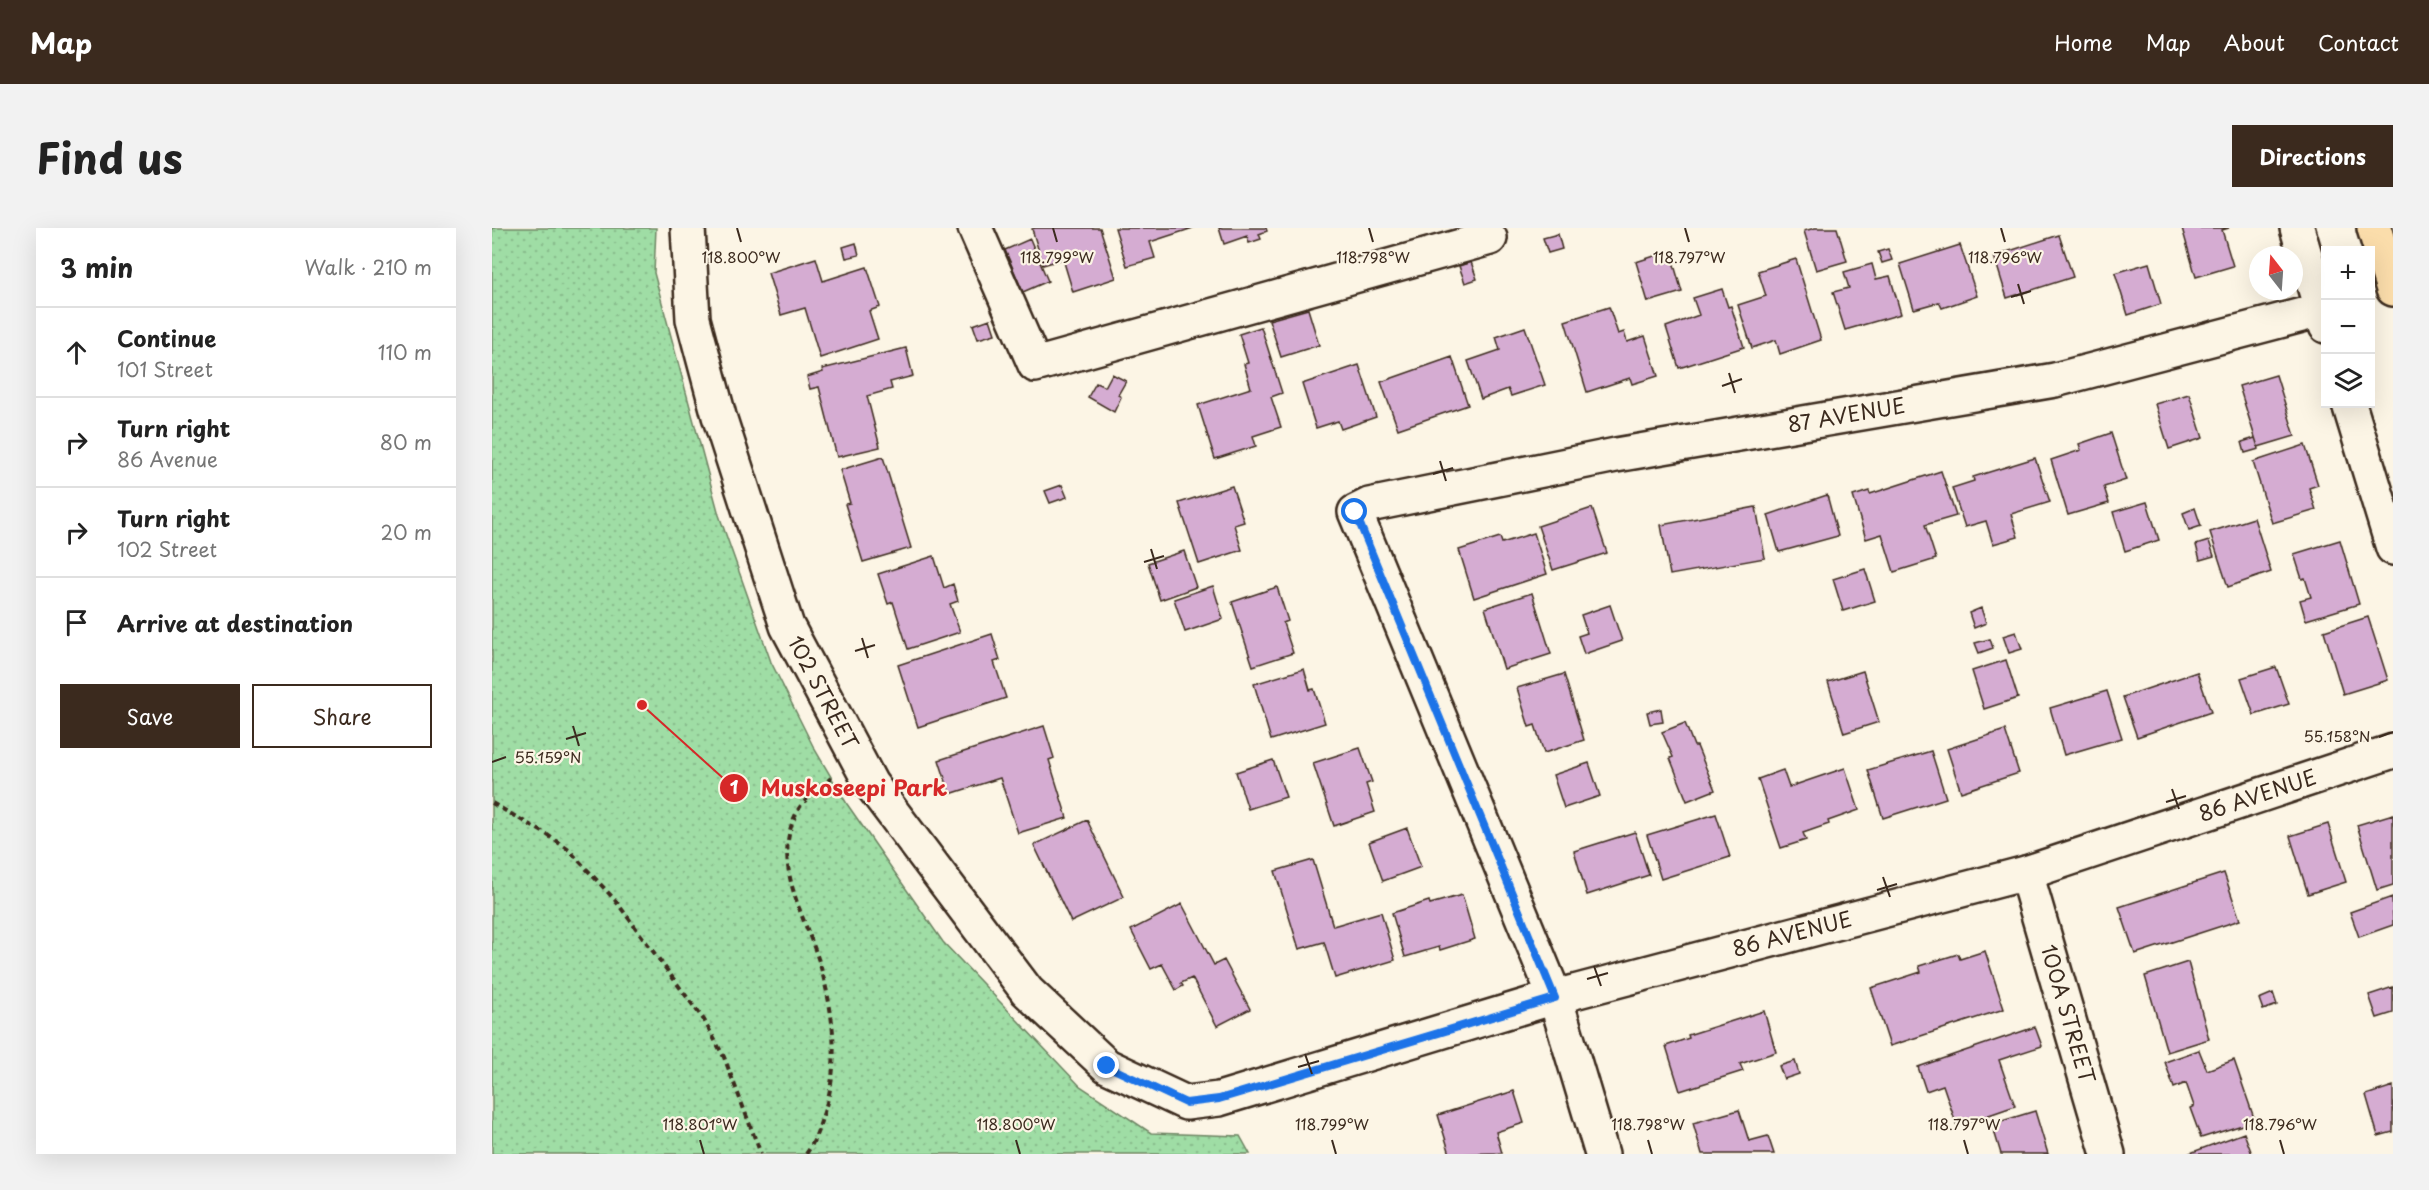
<!DOCTYPE html>
<meta charset="utf-8">
<style>
body{margin:0;font-family:"Playpen Sans",sans-serif;background:#f2f2f2;color:#222}
.controls{position:absolute;right:18px;top:18px;display:grid;overflow:hidden;border-radius:0px;box-shadow:0 6px 24px #0002}
.controls button{width:54px;height:54px;display:grid;place-items:center;padding:0;border:0;border-bottom:2px solid #e0e0e0;background:#fff;color:#222;font:30px sans-serif}
.compass{position:absolute;left:1757px;top:18px;width:54px;height:54px;border-radius:50%;background:#fff;box-shadow:0 6px 24px #0002;rotate:343deg}
.stop{position:absolute;width:18px;height:18px;margin:-14px;border:4px solid #1a73e8;border-radius:50%;background:#fff}
.stop.end{background:#1a73e8;border-color:#fff;box-shadow:0 2px 6px #0008}
.list{margin:0;padding:0;list-style:none}
h2{display:flex;justify-content:space-between;align-items:center;height:78px;margin:0;padding:0 24px;font-size:26px}
h2 small{font-size:20px;font-weight:400;color:#767676}
.list li{display:grid;grid-template-columns:39px 1fr auto;gap:18px;align-items:center;box-sizing:border-box;height:90px;padding:0 24px;border-top:2px solid #e0e0e0}
.list b{display:block;font-size:22px;white-space:nowrap}
.list p{margin:0;font-size:20px;white-space:nowrap;color:#767676}
.list em{font-size:20px;font-style:normal;color:#767676}
.actions{display:flex;gap:12px;padding:18px 24px}
.actions a{flex:1;padding:14px 0;border:2px solid #3b2a1e;border-radius:0px;text-align:center;font-size:21px;color:#3b2a1e}
.actions .main{background:#3b2a1e;color:#fff}
.icon{flex:none;width:33px;height:33px;fill:none;stroke:currentColor;stroke-width:2;stroke-linecap:round;stroke-linejoin:round}
.map{position:relative;flex:none;width:1901px;height:926px;overflow:hidden;border-radius:0px}
header{display:flex;align-items:center;gap:36px;box-sizing:border-box;height:84px;padding:0 30px;background:#3b2a1e;color:#fff}
header strong{font-size:28px}
nav{display:flex;gap:33px;margin-inline-start:auto;font-size:21px}
.intro{display:flex;align-items:center;justify-content:space-between;box-sizing:border-box;height:144px;padding:0 36px}
h1{margin:0;font-size:42px}
.button{padding:15px 27px;border-radius:0px;background:#3b2a1e;color:#fff;font-size:21px;font-weight:700}
main{display:flex;gap:36px;padding:0 36px}
aside{flex:1;background:#fff;border-radius:0px;box-shadow:0 6px 24px #0002}
.map>svg:first-child{display:block}
.park{fill:url(#park-dots);stroke:#6d8462;stroke-width:1.5}
.building{fill:#d5acd2;stroke:#3b2a1e;stroke-width:1.5}
.lines{fill:none;stroke-linecap:round;stroke-linejoin:round}
.minor-casing{stroke:#3b2a1e;stroke-width:38}
.major-casing{stroke:#3b2a1e;stroke-width:38}
.path{stroke:#3b2a1e;stroke-width:4;stroke-dasharray:6 4.5;stroke-linecap:butt}
.minor{stroke:#fcf5e5;stroke-width:33}
.major{stroke:#fbddab;stroke-width:33}
.route{stroke:#1a73e8;stroke-width:8}
.ticks{fill:none;stroke:#3b2a1e;stroke-width:2}
.labels{text-anchor:middle;stroke-width:4.5;stroke-linejoin:round;paint-order:stroke}
.street-label{font-size:21px;fill:#3b2a1e;stroke:#fcf5e5}
.ticks-label{font-size:15px;text-anchor:middle;fill:#3b2a1e;stroke:#fcf5e5;stroke-width:4.5;stroke-linejoin:round;paint-order:stroke}
.leader{fill:none;stroke:#d62828;stroke-width:2}
.callout-dot{fill:#d62828;stroke:#fcf5e5;stroke-width:2}
.mark-label{font-size:18px;text-anchor:middle;font-weight:bold;fill:#fff}
.callout-label{font-size:22px;text-anchor:middle;font-weight:bold;fill:#d62828;stroke:#fcf5e5;stroke-width:4.5;stroke-linejoin:round;paint-order:stroke}
</style>
<header>
<strong>Map</strong>
<nav><a>Home</a><a>Map</a><a>About</a><a>Contact</a></nav>
</header>
<div class="intro"><h1>Find us</h1><a class="button">Directions</a></div>
<main>
<aside>
<h2>3 min<small>Walk · 210 m</small></h2>
<ul class="list">
<li><svg class="icon" aria-label="ahead" viewBox="0 0 24 24"><path d="M12 20V5M6 11l6-6 6 6"/></svg><div><b>Continue</b><p>101 Street</p></div><em>110 m</em></li>
<li><svg class="icon" aria-label="right" viewBox="0 0 24 24"><path d="M7 20v-9h11M14 6l5 5-5 5"/></svg><div><b>Turn right</b><p>86 Avenue</p></div><em>80 m</em></li>
<li><svg class="icon" aria-label="right" viewBox="0 0 24 24"><path d="M7 20v-9h11M14 6l5 5-5 5"/></svg><div><b>Turn right</b><p>102 Street</p></div><em>20 m</em></li>
<li><svg class="icon" aria-label="arrive" viewBox="0 0 24 24"><path d="M6 21V4h12l-3 4 3 4H6"/></svg><div><b>Arrive at destination</b></div></li>
</ul>
<div class="actions"><a class="main">Save</a><a>Share</a></div>
</aside>
<div class="map">
<svg width="1901" height="926" viewBox="0 0 1901 926">
<defs>
<pattern id="park-dots" width="8" height="8" patternUnits="userSpaceOnUse" patternTransform="scale(1.5)"><rect width="8" height="8" fill="#9fdda5"/><path d="M2 2h.1M6 6h.1" fill="none" stroke="#8abe8e" stroke-width="1.8" stroke-linecap="round"/></pattern>
</defs>
<rect width="100%" height="100%" fill="#fcf5e5"/>
<filter id="ink" filterUnits="userSpaceOnUse"><feTurbulence type="fractalNoise" baseFrequency=".0167" numOctaves="2"/><feDisplacementMap in="SourceGraphic" scale="12" xChannelSelector="R" yChannelSelector="G"/><feConvolveMatrix kernelMatrix="1 2 1 2 8 2 1 2 1" color-interpolation-filters="sRGB"/></filter>
<g filter="url(#ink)">
<!-- park -->
<path class="park" d="M0,0H164L162,45L227,287L279,434L322,520L355,576L451,714L588,858L659,905L748,908L758,926H0Z"/>
<!-- building -->
<path class="building" d="M543,0H608L624,50L581,64L571,31L551,37L540,1Z
M623,0H701L658,14L663,30L635,38Z
M727,0H774L775,3L767,6L769,11L757,15L755,8L732,16Z
M1323,0H1345L1355,33L1324,42L1312,3Z
M1690,0H1737L1730,2L1741,38L1704,49Z
M1066,6L1070,21L1056,25L1051,10Z
M1567,7L1581,49L1515,70L1502,28Z
M538,11L556,53L531,64L513,22Z
M364,15L367,27L354,30L351,19Z
M1468,17L1485,68L1450,80L1447,74L1422,81L1408,36Z
M1396,21L1400,32L1390,35L1386,24Z
M1178,23L1190,64L1156,74L1144,34Z
M324,30L331,53L375,39L388,79L377,83L386,111L328,130L313,80L289,87L276,45Z
M1304,31L1329,112L1288,126L1284,112L1260,120L1246,77L1274,68L1266,43Z
M979,34L985,51L973,55L967,38Z
M1657,35L1669,76L1636,87L1623,45Z
M1380,36L1384,51L1398,48L1409,86L1353,102L1341,64L1357,60L1352,44Z
M1230,61L1236,79L1239,78L1252,119L1187,140L1174,99L1207,87L1201,70Z
M1117,79L1126,106L1132,104L1135,114L1153,108L1166,148L1140,156L1138,150L1095,164L1073,93Z
M816,81L827,117L789,129L777,92Z
M498,91L503,106L486,111L481,97Z
M769,99L790,165L779,169L789,199L761,208L764,218L723,231L706,177L759,160L752,136L756,135L747,106Z
M1033,99L1053,157L1019,168L1016,161L989,171L976,133L1008,122L1004,109Z
M414,120L421,148L398,154L400,161L375,168L388,219L345,229L327,159L318,161L315,149L331,144L330,141Z
M960,129L976,177L906,201L889,154Z
M867,137L884,189L849,201L846,193L824,200L810,156Z
M620,146L634,153L626,167L629,169L622,184L596,169L604,155L613,159Z
M1784,147L1803,208L1766,219L1747,158Z
M1697,166L1711,210L1677,221L1663,176Z
M1619,205L1634,252L1612,259L1617,275L1576,287L1559,232L1589,222L1587,216Z
M1763,210L1767,221L1753,225L1750,214Z
M1813,217L1826,257L1817,260L1824,282L1780,295L1761,234Z
M391,229L419,320L371,334L353,276L358,275L348,242Z
M1543,230L1558,274L1519,286L1526,309L1501,316L1494,293L1473,299L1460,260L1482,253L1481,249Z
M1449,243L1464,288L1433,297L1444,331L1402,344L1390,306L1374,311L1361,268L1377,263L1378,266Z
M570,257L575,269L558,275L553,263Z
M740,258L752,294L742,297L750,322L707,336L687,275Z
M1335,267L1346,308L1287,324L1276,287Z
M1655,274L1667,312L1633,323L1621,284Z
M1264,279L1273,330L1178,347L1169,297Z
M1100,280L1115,325L1061,342L1046,298Z
M1703,280L1709,298L1697,302L1691,285Z
M1762,290L1779,344L1736,359L1718,304Z
M1042,305L1055,346L982,370L967,322L1008,309L1010,315Z
M1848,312L1867,376L1814,392L1808,372L1819,369L1813,350L1810,351L1802,326Z
M1717,313L1722,328L1708,332L1704,317Z
M692,323L704,359L668,372L656,335Z
M442,328L452,360L461,356L466,373L458,376L468,404L416,421L401,374L396,376L386,346Z
M1373,341L1383,373L1351,383L1341,351Z
M721,358L731,391L693,404L682,371Z
M785,359L796,393L791,395L801,425L761,438L740,374Z
M1040,365L1059,426L1012,441L993,380Z
M1118,377L1130,413L1092,426L1086,408L1095,405L1089,387Z
M1489,380L1494,395L1482,400L1477,385Z
M1876,389L1896,452L1851,466L1832,403Z
M1524,404L1530,421L1517,425L1511,408Z
M500,406L508,432L502,434L514,470L426,499L406,437Z
M1498,411L1501,420L1487,425L1483,415Z
M1514,432L1526,470L1492,481L1480,443Z
M1784,439L1797,476L1762,487L1749,450Z
M812,441L818,462L822,461L833,495L779,512L762,456Z
M1371,443L1387,494L1352,505L1336,454Z
M1705,444L1719,484L1645,509L1631,469Z
M1072,446L1092,512L1052,525L1043,497L1037,499L1025,460Z
M1615,463L1630,510L1572,527L1558,480Z
M1169,481L1171,494L1158,496L1155,484Z
M1193,495L1202,518H1205L1223,562L1195,573L1178,530L1181,529L1170,504Z
M552,498L562,530L557,532L575,590L526,605L508,550L458,566L447,532Z
M1513,502L1527,545L1469,564L1455,521Z
M868,520L880,554L874,556L883,584L842,598L821,535Z
M1439,523L1454,570L1391,590L1376,542Z
M781,532L794,569L756,581L744,544Z
M1097,535L1108,568L1072,580L1061,547Z
M1353,540L1367,582L1336,593L1337,596L1311,605L1314,612L1289,620L1266,551L1291,542L1297,559Z
M1224,586L1238,629L1169,651L1155,607Z
M1901,586V657L1885,662L1865,597Z
M595,592L632,669L579,694L542,617Z
M1836,596L1854,654L1816,666L1798,608Z
M915,600L929,639L891,653L877,614Z
M1143,604L1157,647L1095,667L1082,623Z
M821,632L841,698L889,684L903,732L843,750L832,714L807,721L783,643Z
M1732,645L1748,692L1643,726L1627,679Z
M970,667L983,711L948,722L947,719L913,729L900,685L937,673L938,676Z
M1900,669L1901,697L1867,709L1858,684Z
M690,676L722,737L732,732L758,781L725,798L700,750L689,755L691,758L684,762L670,736L659,741L639,702Z
M1493,723L1512,781L1398,818L1379,760L1429,744L1427,738L1466,726L1468,731Z
M1696,734L1717,811L1675,824L1653,748Z
M1901,759V785L1885,790L1877,767Z
M1781,765L1785,777L1771,782L1767,771Z
M1272,783L1284,824L1248,836L1251,843L1188,863L1174,818L1197,810L1196,807Z
M1543,799L1550,818L1507,832L1523,878L1465,898L1451,857L1434,863L1426,839Z
M1707,822L1715,842L1742,832L1763,893L1709,910L1698,880L1702,878L1694,855L1682,860L1673,834Z
M1303,833L1307,846L1292,851L1287,838Z
M1901,858V904L1886,908L1874,867Z
M1022,863L1032,895L1004,904L1010,925L958,926L946,887Z
M1247,882L1257,913L1276,908L1282,926H1210L1201,895Z
M1543,883L1556,926H1509L1500,896Z
M1752,905L1760,926H1699L1698,925Z"/>
<g class="lines">
<defs>
<g id="minor">
<path id="s1" d="M196,0L201,91L227,188L295,398L379,556L535,763L615,838L694,875L727,871L1063,769L1534,645L1901,523"/>
<path d="M483,0L543,137L998,10"/>
<path d="M1805,0L1834,98"/>
<path d="M1857,176L1901,320"/>
<path id="s2" d="M1534,645L1616,926"/>
<path id="s3" d="M1110,926L1063,769L863,284L877,277L1124,227L1563,152L1829,82"/>
</g>
<path id="major" d="M1882,0L1901,61"/>
</defs>
<!-- minor casing -->
<use href="#minor" class="minor-casing"/>
<!-- major casing -->
<use href="#major" class="major-casing"/>
<!-- path -->
<path class="path" d="M0,575L54,606L77,622L123,672L212,792L232,829L269,926
M314,926C323,914 327,899 332,884C348,837 342,787 329,740C314,688 277,636 306,582C313,570 329,559 339,550"/>
<!-- minor -->
<use href="#minor" class="minor"/>
<!-- major -->
<use href="#major" class="major"/>
</g>
</g>
<g class="lines" filter="url(#ink)">
<!-- route -->
<path class="route" d="M615,838L694,875L727,871L1063,770L863,284"/>
</g>
<!-- ticks -->
<path class="ticks" d="M245,0L249,14M561,0L565,14M877,0L881,14M1193,0L1197,14M1509,0L1513,14M1526,56L1532,76M1519,69L1539,63M1237,145L1243,165M1230,158L1250,151M948,233L954,253M941,246L961,240M659,321L665,341M652,334L672,328M370,410L376,430M363,423L383,417M81,498L87,518M1887,509L1901,504M74,511L94,505M0,534L14,529M1680,561L1687,581M1674,574L1694,568M1391,649L1398,669M1385,662L1405,656M1102,738L1109,758M1095,751L1116,745M813,826L820,846M806,839L827,833M208,912L212,926M524,912L528,926M840,912L844,926M1156,912L1160,926M1472,912L1476,926M1788,912L1792,926"/>
<g class="labels">
<!-- street labels -->
<g class="street-label">
<text dy="7" stroke="none"><textPath href="#s3" startOffset="1190">87 AVENUE</textPath></text>
<text dy="7" stroke="none"><textPath href="#s1" startOffset="488">102 STREET</textPath></text>
<text dy="7" stroke="none"><textPath href="#s1" startOffset="2163">86 AVENUE</textPath></text>
<text dy="7" stroke="none"><textPath href="#s1" startOffset="1677">86 AVENUE</textPath></text>
<text dy="7" stroke="none"><textPath href="#s2" startOffset="147">100A STREET</textPath></text>
</g>
</g>
<g class="ticks-label">
<text x="249" y="35">118.800°W</text>
<text x="565" y="35">118.799°W</text>
<text x="881" y="35">118.798°W</text>
<text x="1197" y="35">118.797°W</text>
<text x="1513" y="35">118.796°W</text>
<text x="1845" y="514">55.158°N</text>
<text x="56" y="535">55.159°N</text>
<text x="208" y="902">118.801°W</text>
<text x="524" y="902">118.800°W</text>
<text x="840" y="902">118.799°W</text>
<text x="1156" y="902">118.798°W</text>
<text x="1472" y="902">118.797°W</text>
<text x="1788" y="902">118.796°W</text>
</g>
<!-- callouts -->
<path class="leader" d="M150 477L242 560"/>
<g class="callout-dot">
<circle cx="150" cy="477" r="6"/>
<circle cx="242" cy="560" r="15"/>
</g>
<g class="mark-label">
<text x="242" y="566">1</text>
</g>
<g class="callout-label">
<text x="362" y="568">Muskoseepi Park</text>
</g>
</svg>
<div class="controls">
<button>+</button>
<button>−</button>
<button><svg class="icon" aria-label="layers" viewBox="0 0 24 24"><path d="M12 4l9 5-9 5-9-5zM3 14l9 5 9-5"/></svg></button>
</div>
<svg class="compass" viewBox="-18 -18 36 36"><path d="M0-13l5 13h-10z" fill="#e53935"/><path d="M0 13l5-13h-10z" fill="#767676"/></svg>
<div class="stop" style="left:863px;top:284px"></div>
<div class="stop end" style="left:615px;top:838px"></div>
</div>
</main>
